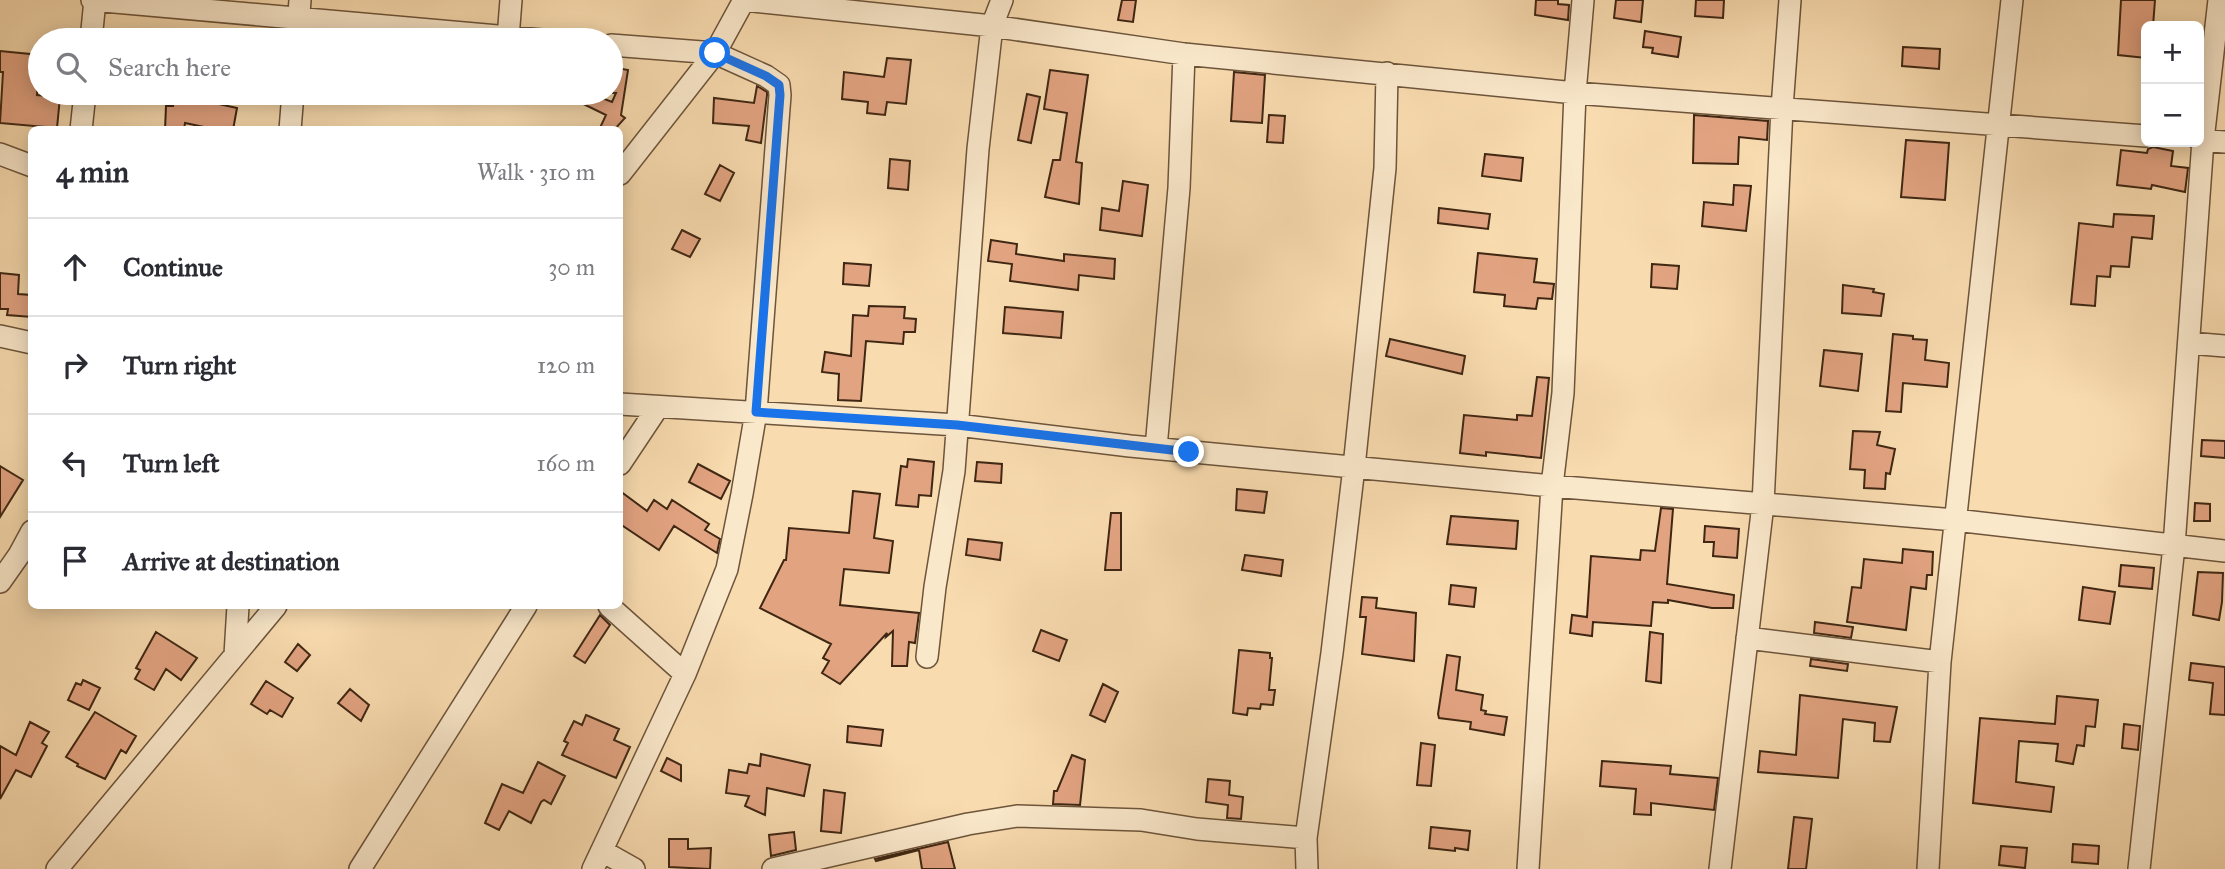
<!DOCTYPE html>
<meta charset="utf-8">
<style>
body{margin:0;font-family:"IM FELL Great Primer",serif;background:#f2f2f3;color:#2b2b33}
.controls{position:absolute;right:21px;top:21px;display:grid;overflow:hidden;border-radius:10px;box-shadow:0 4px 18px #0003}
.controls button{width:63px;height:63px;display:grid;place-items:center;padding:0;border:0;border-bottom:2px solid #e1e1e2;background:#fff;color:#2b2b33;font:35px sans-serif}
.stop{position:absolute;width:21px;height:21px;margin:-16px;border:5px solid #1a73e8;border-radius:50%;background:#fff}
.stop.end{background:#1a73e8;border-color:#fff;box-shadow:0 2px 7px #0008}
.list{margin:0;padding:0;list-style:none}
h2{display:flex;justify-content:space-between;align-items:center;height:91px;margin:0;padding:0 28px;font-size:30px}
h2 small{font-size:23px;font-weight:400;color:#7c7c81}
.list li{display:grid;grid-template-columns:46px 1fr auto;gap:21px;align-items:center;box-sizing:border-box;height:98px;padding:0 28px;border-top:2px solid #e1e1e2}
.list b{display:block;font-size:26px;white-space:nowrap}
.list em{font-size:23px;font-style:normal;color:#7c7c81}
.icon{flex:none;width:38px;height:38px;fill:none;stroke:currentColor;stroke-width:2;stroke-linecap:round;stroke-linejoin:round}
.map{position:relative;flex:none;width:2225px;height:869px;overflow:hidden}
.search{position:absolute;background:#fff;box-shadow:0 4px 18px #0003;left:28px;top:28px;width:595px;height:77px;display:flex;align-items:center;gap:18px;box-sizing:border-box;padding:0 24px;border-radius:38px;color:#7c7c81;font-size:26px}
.panel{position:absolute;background:#fff;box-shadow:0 4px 18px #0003;left:28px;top:126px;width:595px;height:483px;border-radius:10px}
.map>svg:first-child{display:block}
.building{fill:#e2a381;stroke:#3f2713;stroke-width:2}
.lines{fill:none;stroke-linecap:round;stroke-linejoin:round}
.street-casing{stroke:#6d543a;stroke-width:24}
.street{stroke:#fae8cb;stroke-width:21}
.route{stroke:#1a73e8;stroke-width:9}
</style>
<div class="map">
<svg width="2225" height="869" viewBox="0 0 2225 869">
<rect width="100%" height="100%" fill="#f8dbaf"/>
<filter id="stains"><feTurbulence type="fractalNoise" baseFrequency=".00286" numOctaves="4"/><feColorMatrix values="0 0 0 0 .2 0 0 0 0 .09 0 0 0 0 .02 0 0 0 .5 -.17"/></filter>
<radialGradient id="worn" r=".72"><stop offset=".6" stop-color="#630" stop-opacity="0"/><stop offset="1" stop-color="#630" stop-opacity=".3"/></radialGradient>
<!-- building -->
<path class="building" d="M1122,0H1136L1133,22L1118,20Z
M1536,0H1558V4L1569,5L1568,20L1535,15Z
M1616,0H1643L1641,22L1614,18Z
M1696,0H1724L1723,18L1695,16Z
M2121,0H2155L2153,26H2146V58L2118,55Z
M1645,31L1681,37L1678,57L1652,53L1653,48L1643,47Z
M1903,47L1940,49L1939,69L1902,66Z
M0,51L40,55L37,95L60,97L57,128L0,123L3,72H0Z
M887,58L911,60L906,104L887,102L885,115L867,113L868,102L842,99L844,72L884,77Z
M611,67L628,70L621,115L625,118L614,130H599L606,115L563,94L589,93L612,102L616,93H611Z
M1050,70L1088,75L1076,162L1082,163L1079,204L1045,197L1053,160H1060L1067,113L1044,109Z
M1234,72L1265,75L1262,123L1231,121Z
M757,86L767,92V95L761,143L746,140L749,126L713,123L714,98L754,103Z
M174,94L214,96V103L237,108L233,130H218L185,123L184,130H165L166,106H173Z
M1027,94L1040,97L1031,143L1018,140Z
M1269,115L1285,116L1283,143L1267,142Z
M1694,115L1768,121L1767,140L1739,137L1738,164L1693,163Z
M1906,140L1949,143L1945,200L1901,197Z
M2153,147L2173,151L2171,166L2188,168L2185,192L2152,185L2151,189L2117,185L2121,150L2147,153L2148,149Z
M1485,154L1523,158L1521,181L1482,176Z
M890,159L910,161L908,190L888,188Z
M720,165L734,173L720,201L705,194Z
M1123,181L1148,185L1142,236L1100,230L1102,208L1119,211Z
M1734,185L1751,186L1746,231L1702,226L1704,202L1733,205Z
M1439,208L1490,214L1488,229L1438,223Z
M2114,214L2154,216L2152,239L2132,237L2129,267L2111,266L2110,277L2097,276L2095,306L2071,304L2079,223L2113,227Z
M682,230L700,239L690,257L672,249Z
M991,240L1017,244L1016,254L1064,261V254L1115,259L1114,279L1079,275L1078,290L1010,281L1012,264L988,261Z
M1478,253L1537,259L1534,282L1554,284L1552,299L1538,298L1536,309L1504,306L1505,295L1474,292Z
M844,263L871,265L869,286L843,284Z
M1652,264L1679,266L1677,289L1651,287Z
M0,273L19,275L18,294L32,295V317L7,315L8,309H0Z
M1843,285L1874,289L1873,292L1884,294L1881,316L1842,313Z
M869,306L905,307L904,318L916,319L915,332H904L903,344L866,341L861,401L838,400L839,374L822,372L825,352L851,356L853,315L868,316Z
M1005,307L1063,312L1061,338L1003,333Z
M1893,334L1913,336V339L1927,340L1925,360L1949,363L1947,387L1903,383L1901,412L1886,411Z
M1390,339L1465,356L1462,374L1386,356Z
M1824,350L1862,354L1858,391L1820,386Z
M1537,377L1549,378L1541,458L1486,452V456L1460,453L1464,415L1517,420V415L1532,416Z
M1853,431L1880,432L1877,445L1895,449L1890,474L1886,473L1885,489L1864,488L1865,470L1850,469Z
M2202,440L2225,441V458L2201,456Z
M908,459L934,462L931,496L919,495L918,507L896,505L901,466L907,467Z
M977,462L1002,464L1001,483L975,481Z
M698,464L730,481L721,499L689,482Z
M0,466L23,480L0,517Z
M1237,489L1267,492L1264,513L1236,510Z
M620,491L647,511L654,500L667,509L672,500L709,524L705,530L720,539L717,553L674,526L659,550L620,524Z
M853,491L880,494L874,538L893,541L889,573L844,569L840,605L919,613L915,643L909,642L907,666H892L893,631L886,637L887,633L840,684L822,673L829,661L823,658L831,644L760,608L784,560H786L789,528L849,533Z
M2195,503L2210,504V521H2194Z
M1661,508L1673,509L1667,584L1734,595L1733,608H1712L1668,600V603L1653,602L1651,626L1593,622L1592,636L1570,633L1572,615L1587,617L1591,556L1640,560L1641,550L1655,551Z
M1111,513H1121V570H1105Z
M1451,516L1518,521L1516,549L1447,544Z
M1705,526L1739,529L1737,558L1713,556L1714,542H1704Z
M968,539L1002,543L1000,560L966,555Z
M1903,549L1933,552L1932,575H1927L1926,589L1911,587L1906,630L1847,622L1852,587L1861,588L1864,559L1902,563Z
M1245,555L1283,560L1281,576L1242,570Z
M2121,565L2154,568L2152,589L2119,586Z
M2198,572L2223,573L2222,602L2219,620L2193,615Z
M1451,585L1476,588L1474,607L1449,604Z
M2083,587L2115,592L2110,624L2079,620Z
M1362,597L1377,598L1376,608L1416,613L1414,661L1362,654L1366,617H1360Z
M600,615L610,625L585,663L574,656Z
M1815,622L1853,627L1851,638L1814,633Z
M1041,630L1067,640L1059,661L1033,651Z
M156,632L197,658L181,680L166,669L154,690L135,679L140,670L136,668Z
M1650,632L1663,634L1661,683L1646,681Z
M298,644L310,655L297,671L285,662Z
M1239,650L1270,653V658H1272L1269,690H1275L1273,705L1261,704L1260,709L1248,708L1247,715L1233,713Z
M1447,655L1460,657L1456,690L1483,695L1481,710L1486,711L1485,714L1507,717L1504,735L1470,729L1471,722L1439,718L1438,714Z
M1811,659L1848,664L1847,671L1810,666Z
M2191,663L2225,667V715L2210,714L2213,683L2189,680Z
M83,680L100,688L89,710L68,700L76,683L81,685Z
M266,681L293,698L282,717L270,710L267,714L251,704Z
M1103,684L1118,692L1105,722L1090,715Z
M350,689L369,705L361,721L338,703Z
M1800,695L1897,707L1890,742L1874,741L1875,723L1843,719L1838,778L1758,772L1760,751L1796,755Z
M2057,696L2098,700L2095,727L2086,726L2084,746L2077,745L2073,764L2056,761L2058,744L2019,741L2016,782L2054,787L2051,812L1973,803L1980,718L2055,724Z
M95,712L136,736L126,753L121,750L105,779L77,766L78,764L66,757Z
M586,715L619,729L614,740L630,747L616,778L562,755L568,743L564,741L574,721L582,725Z
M30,722L49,732L42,743L47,746L31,777L16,770L0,799V746L16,755Z
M2124,724L2140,726L2138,750L2122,748Z
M848,726L883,730L881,746L847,742Z
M1421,743L1435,745L1431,786L1417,785Z
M761,754L810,765L804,796L767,788L765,815L745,806L749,796L726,793L729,770L747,773L749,764L760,766Z
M1072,755L1085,760L1080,805L1053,804L1054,791H1057Z
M667,758L681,765V781L661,771Z
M1602,761L1671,766L1670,774L1718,778L1714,810L1651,803V815L1634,814L1636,789L1600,786Z
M538,762L565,776L551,804L544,800L541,802L531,823L509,811L499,830L485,823L502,784L523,793Z
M1208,779L1230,781L1229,795L1243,797L1241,819L1227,818L1228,805L1206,802Z
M824,790L845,793L841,833L821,831Z
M1794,817L1812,819L1806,869H1788Z
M1431,827L1470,831L1468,850L1455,848V851L1429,848Z
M794,832L796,850L771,856L769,835Z
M669,839H688V849L711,848L710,869L669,867Z
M948,842L955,869H922L919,850L876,861L875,859Z
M2073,844L2099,846L2098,864L2072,862Z
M2001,846L2027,848L2025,868L1999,865Z"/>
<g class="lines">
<defs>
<path id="street" d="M92,0L542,40
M744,0L992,26L1184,54L1575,93L2146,136
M508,38L511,0
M91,40L95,0
M297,40L300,0
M81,130L85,93
M290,130L293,93
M2199,140L2225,142
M0,154L32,166
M620,174L715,53L744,0
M0,336L32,343
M2189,343L2225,346
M620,404L957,425L1130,446L1552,486L1955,520L2225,551
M1156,448L1179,188L1184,54
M620,464L658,407
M0,582L19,555L32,531
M609,606L685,674
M1747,638L1940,662
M235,655L238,606
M927,657L935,587L954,471L978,149L992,26L1002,0
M1306,838L1332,653L1354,467L1385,168L1387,73
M602,851L634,869
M57,869L276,606
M360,869L526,606
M593,869L685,674L727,569L742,494L756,412L780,95L779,85L766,76L715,53L611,45
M773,869L968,824L1017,816L1141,820L1197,829L1306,838L1307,869
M1528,869L1552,486L1563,393L1575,93L1583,0
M1720,869L1763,504L1782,108L1790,0
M1928,869L1940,662L2012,0
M2139,869L2174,546L2203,140L2219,0"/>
</defs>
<!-- street casing -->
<use href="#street" class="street-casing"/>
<!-- street -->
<use href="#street" class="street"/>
</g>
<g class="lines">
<!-- route -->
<path class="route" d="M715,53L766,76L779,85L780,95L756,412L957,425L1189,452"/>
</g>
<rect width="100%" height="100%" filter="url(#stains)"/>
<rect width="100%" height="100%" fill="url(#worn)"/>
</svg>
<div class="controls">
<button>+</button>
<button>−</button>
</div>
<div class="stop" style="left:715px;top:53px"></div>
<div class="stop end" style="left:1189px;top:452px"></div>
<div class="search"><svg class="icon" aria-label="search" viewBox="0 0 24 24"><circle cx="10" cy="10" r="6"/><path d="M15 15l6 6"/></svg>Search here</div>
<section class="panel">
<h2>4 min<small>Walk · 310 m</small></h2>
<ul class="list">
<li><svg class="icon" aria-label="ahead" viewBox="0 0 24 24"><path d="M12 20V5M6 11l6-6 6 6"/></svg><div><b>Continue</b></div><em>30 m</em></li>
<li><svg class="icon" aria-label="right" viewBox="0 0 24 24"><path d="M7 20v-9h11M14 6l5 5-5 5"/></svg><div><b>Turn right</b></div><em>120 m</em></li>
<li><svg class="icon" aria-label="left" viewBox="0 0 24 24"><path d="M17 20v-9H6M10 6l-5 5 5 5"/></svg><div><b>Turn left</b></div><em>160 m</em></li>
<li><svg class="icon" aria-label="arrive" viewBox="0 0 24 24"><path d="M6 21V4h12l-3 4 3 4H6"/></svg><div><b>Arrive at destination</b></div></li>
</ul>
</section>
</div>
